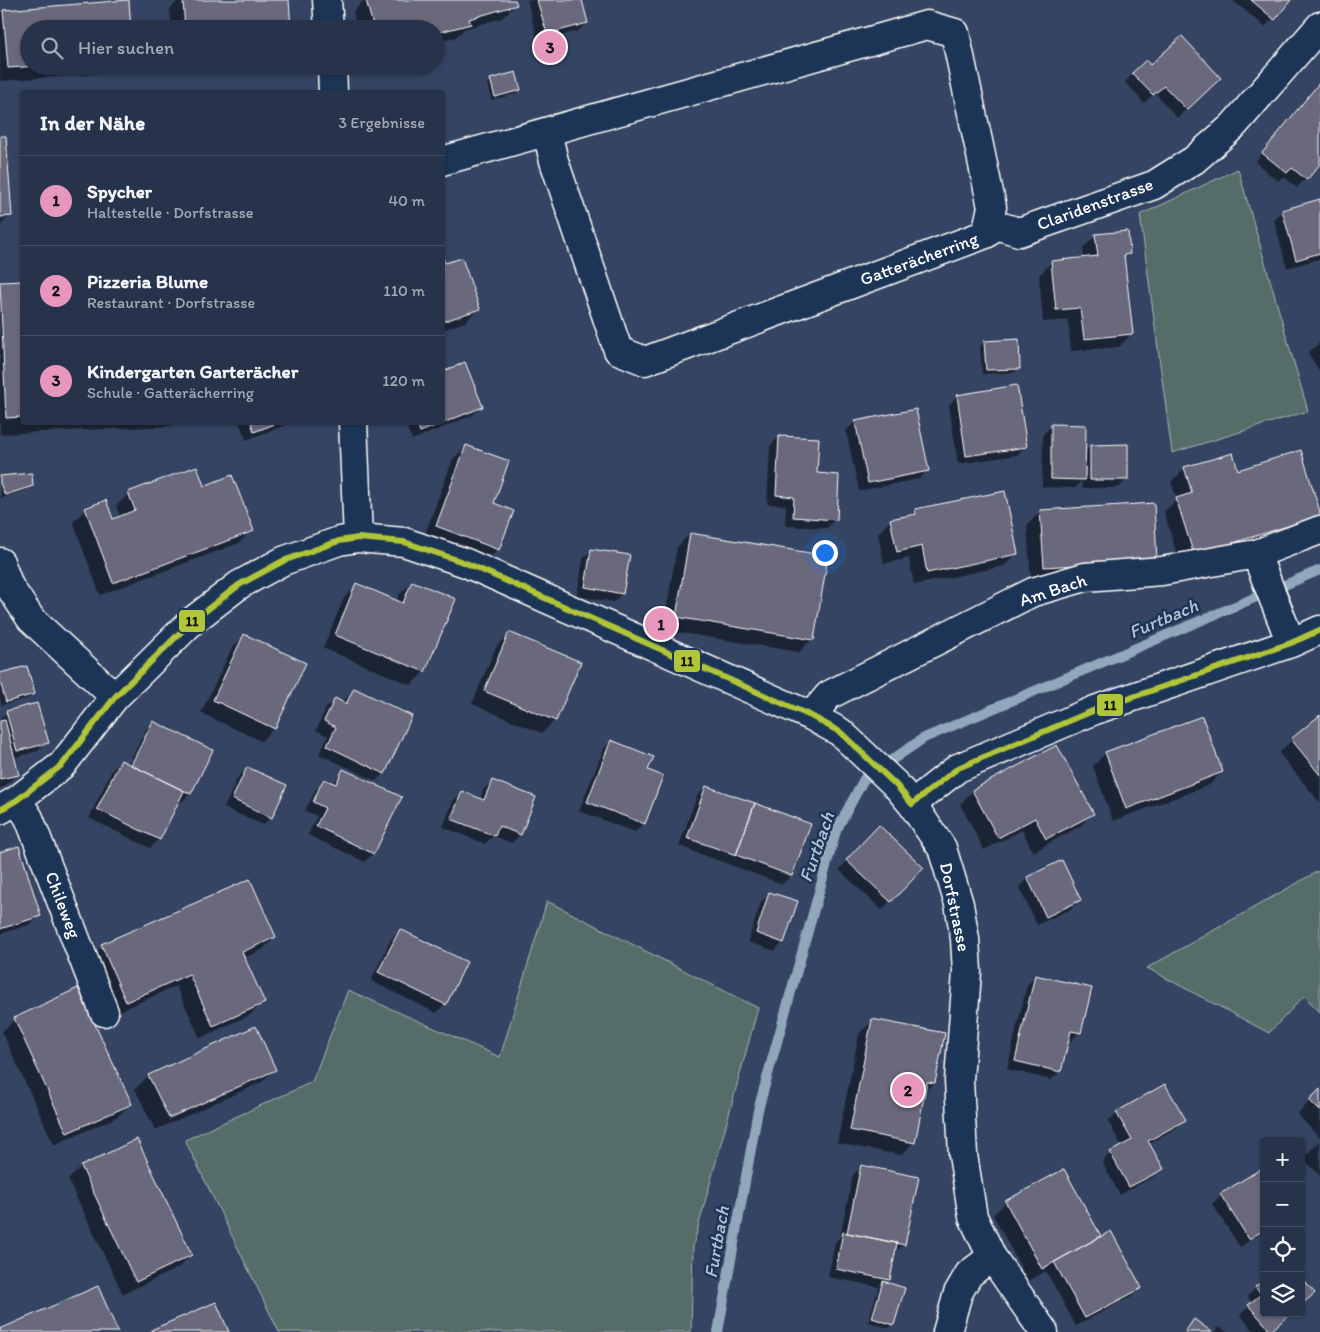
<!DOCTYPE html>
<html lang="de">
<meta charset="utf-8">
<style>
body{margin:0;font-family:Itim,sans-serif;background:#333f54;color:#f1f3f6}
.controls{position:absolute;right:15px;bottom:15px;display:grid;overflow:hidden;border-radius:5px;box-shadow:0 1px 4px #0004}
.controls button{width:45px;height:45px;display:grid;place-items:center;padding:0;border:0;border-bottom:1px solid #434e62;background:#27334a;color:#f1f3f6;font:25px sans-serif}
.you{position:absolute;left:824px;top:552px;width:18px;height:18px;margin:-12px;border:4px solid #fff;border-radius:50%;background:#1a73e8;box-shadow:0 0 0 8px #1a73e833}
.badge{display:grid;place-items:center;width:32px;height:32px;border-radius:50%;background:#e797bd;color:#111;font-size:16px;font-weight:700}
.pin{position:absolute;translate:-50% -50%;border:2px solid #fff;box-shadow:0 1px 5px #0006}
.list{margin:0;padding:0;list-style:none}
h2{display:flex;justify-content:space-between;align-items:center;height:65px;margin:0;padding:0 20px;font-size:21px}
h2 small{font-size:16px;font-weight:400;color:#a4aab5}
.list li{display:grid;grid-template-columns:32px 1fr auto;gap:15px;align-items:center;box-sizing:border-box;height:90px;padding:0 20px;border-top:1px solid #434e62}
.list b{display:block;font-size:19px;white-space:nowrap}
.list p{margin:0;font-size:16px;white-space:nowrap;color:#a4aab5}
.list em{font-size:16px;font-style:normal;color:#a4aab5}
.icon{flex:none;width:28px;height:28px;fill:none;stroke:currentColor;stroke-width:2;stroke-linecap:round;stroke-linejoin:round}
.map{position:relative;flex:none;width:1320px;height:1332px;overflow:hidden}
.search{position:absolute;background:#27334a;box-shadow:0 1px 4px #0004;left:20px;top:20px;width:425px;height:55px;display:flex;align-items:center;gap:12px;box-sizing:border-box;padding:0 18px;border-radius:28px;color:#a4aab5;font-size:19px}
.panel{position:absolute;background:#27334a;box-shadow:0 1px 4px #0004;left:20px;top:90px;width:425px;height:335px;border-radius:5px}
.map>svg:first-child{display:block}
.green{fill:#556d69;stroke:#aab6b4}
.shadow{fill:#0007}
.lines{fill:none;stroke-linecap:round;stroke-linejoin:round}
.stream{stroke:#91a7bc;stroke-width:10}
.building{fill:#6a687c;stroke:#fff}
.minor-casing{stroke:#fff;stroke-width:31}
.minor{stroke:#1d3557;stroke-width:28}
.bus-1-casing{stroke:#1d3557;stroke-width:10}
.bus-1{stroke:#b0c638;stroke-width:6}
.labels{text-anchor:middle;stroke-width:5;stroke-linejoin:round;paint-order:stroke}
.street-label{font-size:18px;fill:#fff;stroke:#1d3557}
.water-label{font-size:19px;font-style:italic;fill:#b6c4d2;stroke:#1d3557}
.line-badge{stroke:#1d3557;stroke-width:2}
.pale-badge-label{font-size:14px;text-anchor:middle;font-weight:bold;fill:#111}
</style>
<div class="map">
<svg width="1320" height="1332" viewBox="0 0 1320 1332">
<rect width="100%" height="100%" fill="#344462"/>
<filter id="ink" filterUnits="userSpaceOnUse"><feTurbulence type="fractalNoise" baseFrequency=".02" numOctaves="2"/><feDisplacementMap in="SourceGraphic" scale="10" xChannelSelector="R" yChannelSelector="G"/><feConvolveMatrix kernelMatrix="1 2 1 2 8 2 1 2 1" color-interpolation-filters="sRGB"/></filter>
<g filter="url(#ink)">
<!-- green -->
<path class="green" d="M1238,169L1308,411L1172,453L1140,215Z
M1320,870V1012L1304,996L1269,1033L1147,968Z
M547,901L758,1008L693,1246L691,1332H279L185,1140L312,1082L348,990L500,1057Z"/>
<!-- shadow -->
<path class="shadow" d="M179,0H288L290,29H172L170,9Z
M364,0H514L515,5L502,18L464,29L456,37L436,42V29H357L353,12Z
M527,0H581L587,23L578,31L538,42Z
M1232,0H1289L1265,27Z
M3,11L29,29V66H124L119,72L0,81V14Z
M1150,66L1211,87L1177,118L1155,93L1144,103L1125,82L1133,74Z
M491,80L520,90L516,94L491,100L487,84Z
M1320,83V162L1297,188L1283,176L1278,181L1255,162Z
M0,138L10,215L0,226Z
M1320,200V262L1319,259L1287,268L1274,220L1282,211Z
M1096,235L1129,254L1123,259L1132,333L1119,347L1071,351L1068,320L1043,322L1039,275L1052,262L1084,259L1083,248Z
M442,259L444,265L478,309L465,322L442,330Z
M22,282V422H175L172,426L0,434V283Z
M984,342L1019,368L1015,372L982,374L980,346Z
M1320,342V372L1308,353Z
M957,396L1025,447L1017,455L958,464L949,405Z
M482,407L473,415L412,440L405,422H442Z
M915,410L928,470L919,479L859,491L846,431L855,422Z
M239,422H293L246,440Z
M1052,425L1084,453L1091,446L1127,480L1118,488H1082V481L1075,488L1042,487L1043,434Z
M779,437L816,475L835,519L827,528L785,526L786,505L767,504L770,446Z
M466,446L492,504L498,549L485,562L423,539L453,459Z
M1232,454L1237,472L1320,515L1307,529L1181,568L1164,512L1177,499L1171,482L1184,469Z
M0,477L32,485L28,489L1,498Z
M203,487L252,530L239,543L100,595L73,522L86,509L112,520L120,517L116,506L129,493Z
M916,510L1017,553L1004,566L914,585L909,558L884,564L878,533L891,520L910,516Z
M1040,512L1143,573L1031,580L1027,525Z
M690,534L812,639L799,652L663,630L677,547Z
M591,550L622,593L614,602L577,596L583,559Z
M412,582L424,672L411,685L323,648L344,598L357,585L397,601L399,595Z
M509,634L555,720L542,733L472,704L496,647Z
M245,635L274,728L261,741L201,713L232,648Z
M0,674L33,694L29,698L2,705L0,698Z
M354,690L384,773L376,781L319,754L328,736L316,730L326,708L335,700L343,703L345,699Z
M7,712L47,742L38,751L13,758L17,774L4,787L0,788V719Z
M1320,717V803L1279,753L1292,740Z
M153,723L211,751L190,794L181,802L178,801L159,839L150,848L89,818L112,770L121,761L128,765L145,731Z
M611,741L647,771L644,823L635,832L579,811L603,750Z
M1106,753L1222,772L1209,785L1113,821L1093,766Z
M247,768L271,817L263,825L224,808L238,777Z
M343,771L373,853L365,862L308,835L317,816L305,811L316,789L324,781L332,784Z
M492,782L520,834L512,843L493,836L485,844L443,827L453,801L462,793L480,800L483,790Z
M706,787L809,825L791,876L782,884L679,846L697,796Z
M973,791L1093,813L1080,826L1033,852L1022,830L984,850L960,804Z
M871,835L922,868L882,910L839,870Z
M0,853L39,916L31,924L0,934Z
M1028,878L1079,900L1071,909L1037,925L1019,887Z
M770,893L783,942L775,951L748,942L761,902Z
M400,931L445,1004L436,1013L371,981L391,939Z
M275,937L262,950L244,958L263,1002L250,1015L200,1038L176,986L113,1014L89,959L102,946Z
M1036,976L1080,1032L1071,1041L1067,1040L1060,1071L1051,1080L1007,1069L1027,985Z
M15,1019L130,1104L117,1117L54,1145L2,1032Z
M872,1021L943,1034L934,1083L924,1093L914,1142L901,1155L837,1143L859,1034Z
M275,1069L262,1082L155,1130L135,1089L148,1076Z
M1320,1091V1138L1297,1114Z
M1117,1113L1184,1120L1175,1129L1148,1144L1162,1168L1153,1177L1120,1195L1102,1162L1110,1153L1122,1147L1108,1121Z
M137,1141L191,1255L178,1268L123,1294L68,1180L81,1167Z
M1320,1141V1176L1303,1158Z
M861,1167L904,1244L894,1253L888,1279L884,1283L893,1324L889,1328L868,1322L879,1287L828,1277L835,1242L840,1237L853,1175Z
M1264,1168V1231L1240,1247L1212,1204L1221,1195Z
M1064,1170L1101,1238L1140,1288L1132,1296L1076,1326L1046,1271L1028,1281L993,1215L1006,1202Z
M1264,1281V1313H1291L1269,1332H1255L1240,1315L1253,1303L1247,1296Z
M1220,1327L1227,1332H1215Z"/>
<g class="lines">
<!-- stream -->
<path class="stream" d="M718,1332L758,1110L836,831L864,779L924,738L1320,570"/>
</g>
<!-- building -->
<path class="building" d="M129,0L131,29H29V66H38L8,68L3,10Z
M183,0H289L291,29H185Z
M366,0H515L517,5L469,19L471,24L436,33V29H374Z
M537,0H582L588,23L547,34Z
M1251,0H1291L1275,20Z
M1182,36L1221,78L1187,110L1164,86L1153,95L1132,73L1146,60L1150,65Z
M516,72L521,90L495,97L490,79Z
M1320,82V164L1307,180L1292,168L1287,173L1262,153Z
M0,136H6L12,216L0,217Z
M1320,199V253L1296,260L1282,210Z
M1128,231L1130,254L1124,255L1133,334L1084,339L1080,308L1056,310L1051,261L1098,256L1095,234Z
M442,255L445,263L462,258L480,309L442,322Z
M22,281V417L6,418L0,282Z
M1019,339L1020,369L986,370L984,341Z
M465,362L483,407L420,432L417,422H442V372Z
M1017,385L1027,447L966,456L957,395Z
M916,409L929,471L868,483L855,421Z
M251,422H280L254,432Z
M1051,424L1086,425L1085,480L1051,479Z
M779,436L819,438L817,473L839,475L837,520L793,517L794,497L776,495Z
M1128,444V480H1090V445Z
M466,445L509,461L494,503L514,511L499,550L436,526Z
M1301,450L1320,512V516L1194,555L1176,498L1192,493L1184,467L1233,453L1238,470Z
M197,466L204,486L232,475L254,531L113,583L85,508L106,500L113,519L135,510L128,492Z
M32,473L33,486L5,495L0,483V476Z
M1005,491L1018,554L927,573L922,546L897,552L890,519L916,514L915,509Z
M1154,503L1157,560L1044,567L1040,510Z
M690,533L828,556L814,640L676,617Z
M591,549L630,555L623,594L585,587Z
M412,581L456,599L425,672L335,635L356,583L403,603Z
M509,632L581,662L556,721L484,691Z
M244,634L306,663L275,729L213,700Z
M27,666L35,694L6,702L0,681V673Z
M354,688L412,716L385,774L327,746L336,727L324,721L335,698L346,704Z
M37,703L49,743L17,751L6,711Z
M1320,715V775L1291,739Z
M1202,716L1223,772L1126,809L1105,752Z
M5,720L19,775L0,779V721Z
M153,721L213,750L191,794L131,765Z
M611,740L654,757L648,770L663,776L645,824L587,802Z
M1057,745L1094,814L1046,839L1035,818L998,838L972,790Z
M121,760L184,791L160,840L97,809Z
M247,767L287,785L272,818L232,799Z
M343,769L402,797L374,854L316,826L325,808L313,802L320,786L324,779L336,784Z
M492,780L536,797L521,835L499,826L495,836L451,819L462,791L484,800Z
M706,786L755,803L736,855L687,838Z
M755,803L811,824L792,876L736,855Z
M879,825L924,868L891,902L846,860Z
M19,846L41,916L0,929V852Z
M1062,860L1081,900L1046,917L1027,877Z
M250,879L276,937L242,952L265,1003L213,1026L189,974L126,1002L101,944Z
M769,892L798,901L784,943L756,933Z
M400,929L467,962L446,1005L378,972Z
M1035,975L1092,988L1081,1033L1071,1031L1061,1072L1015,1061Z
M78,988L132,1104L67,1133L14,1018Z
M872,1019L945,1033L935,1083L927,1082L915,1143L850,1130Z
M256,1026L276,1070L169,1118L148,1075Z
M1165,1084L1186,1120L1148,1141L1164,1169L1129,1187L1110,1152L1132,1140L1116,1112Z
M1320,1089V1111L1309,1100Z
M137,1139L192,1255L136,1282L81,1166Z
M861,1165L919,1177L905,1245L847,1233Z
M1264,1167V1230L1249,1239L1220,1194Z
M1064,1169L1101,1236L1042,1269L1005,1201Z
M1111,1231L1142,1288L1085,1318L1054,1262Z
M843,1232L897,1243L890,1280L836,1269Z
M1301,1277L1315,1293L1301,1305Z
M1264,1280V1313H1291L1271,1331L1248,1305L1261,1294L1255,1287Z
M883,1281L905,1288L894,1325L872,1318Z
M98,1286L118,1332H0V1329Z
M216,1302L229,1332H152L151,1330Z
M1194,1319L1212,1332H1185Z"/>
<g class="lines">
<defs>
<path id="minor" d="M327,0L329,29
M332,66L333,92
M442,161L927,25L955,33L992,207L986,234L645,361L618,350L554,161L547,132
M989,223L1019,232L1154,185L1194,160L1233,126L1320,26
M353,422L358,538
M1256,554L1291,643
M0,562L9,586L31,619L115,697
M811,716L829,695L1033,592L1085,577L1162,571L1256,554L1320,530
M17,800L29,818L104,1012
M912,804L958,768L1095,710L1291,643L1320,630
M0,810L17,800L62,765L115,697L191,622L239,585L283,561L339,541L358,538L404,542L466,563L811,716L840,732L896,785L912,804L942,848L959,904L965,939L967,972L959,1080L963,1155L973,1217L992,1257L1044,1332
M947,1332L958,1293L969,1274L992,1257"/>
</defs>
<!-- minor casing -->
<use href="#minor" class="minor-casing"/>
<!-- minor -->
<use href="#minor" class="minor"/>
<defs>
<path id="bus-1" d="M912,804L958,768L1095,710L1291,643L1320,630
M0,810L17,800L62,765L115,697L191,622L239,585L283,561L339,541L358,538L404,542L466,563L811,716L840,732L896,785L912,804"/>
</defs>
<!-- bus-1 casing -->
<use href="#bus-1" class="bus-1-casing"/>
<!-- bus-1 -->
<use href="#bus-1" class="bus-1"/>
</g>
</g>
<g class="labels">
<!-- street labels -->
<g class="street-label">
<text transform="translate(1095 204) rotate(-20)" y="6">Claridenstrasse</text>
<text transform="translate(919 259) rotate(-20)" y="6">Gatterächerring</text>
<text transform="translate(1053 590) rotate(-18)" y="6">Am Bach</text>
<text transform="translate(63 905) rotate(69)" y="6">Chileweg</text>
<text transform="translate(955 907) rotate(78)" y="6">Dorfstrasse</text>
</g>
<!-- water labels -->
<g class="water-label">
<text transform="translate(1163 618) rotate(-23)" y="7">Furtbach</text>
<text transform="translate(816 847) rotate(-71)" y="7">Furtbach</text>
<text transform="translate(716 1242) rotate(-80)" y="7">Furtbach</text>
</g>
</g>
<g class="line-badge">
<rect x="178" y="609" width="28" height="24" rx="5" fill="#b0c638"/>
<rect x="673" y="649" width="28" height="24" rx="5" fill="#b0c638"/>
<rect x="1096" y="693" width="28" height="24" rx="5" fill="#b0c638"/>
</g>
<g class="pale-badge-label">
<text x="192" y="626">11</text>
<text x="687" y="666">11</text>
<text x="1110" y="710">11</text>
</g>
</svg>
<div class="controls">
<button>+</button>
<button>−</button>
<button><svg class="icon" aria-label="locate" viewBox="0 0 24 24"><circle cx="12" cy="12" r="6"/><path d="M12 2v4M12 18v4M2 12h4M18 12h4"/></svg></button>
<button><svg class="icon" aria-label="layers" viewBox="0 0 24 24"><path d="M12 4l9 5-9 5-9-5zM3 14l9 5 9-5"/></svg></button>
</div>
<div class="you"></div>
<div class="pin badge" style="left:661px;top:624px">1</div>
<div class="pin badge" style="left:908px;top:1090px">2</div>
<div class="pin badge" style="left:550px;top:47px">3</div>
<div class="search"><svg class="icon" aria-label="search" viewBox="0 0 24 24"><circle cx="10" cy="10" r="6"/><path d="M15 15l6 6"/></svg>Hier suchen</div>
<section class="panel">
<h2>In der Nähe<small>3 Ergebnisse</small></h2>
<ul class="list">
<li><span class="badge">1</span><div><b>Spycher</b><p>Haltestelle · Dorfstrasse</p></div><em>40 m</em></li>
<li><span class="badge">2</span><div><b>Pizzeria Blume</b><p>Restaurant · Dorfstrasse</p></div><em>110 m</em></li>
<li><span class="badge">3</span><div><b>Kindergarten Garterächer</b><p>Schule · Gatterächerring</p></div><em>120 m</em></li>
</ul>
</section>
</div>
